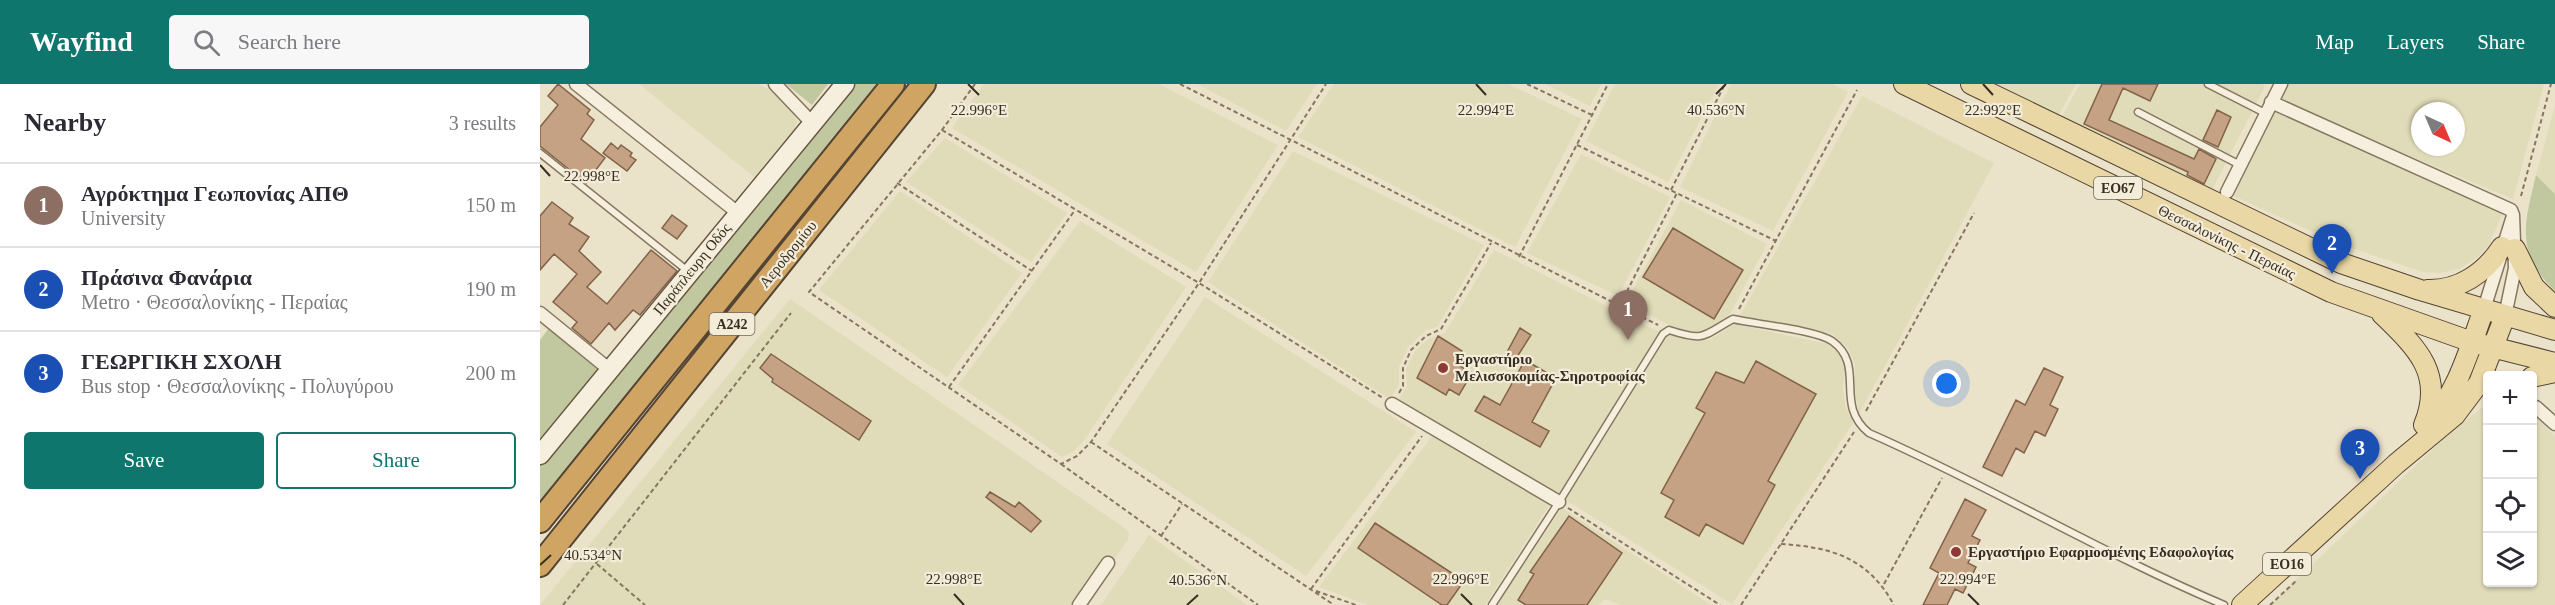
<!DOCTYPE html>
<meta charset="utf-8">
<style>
body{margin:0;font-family:Georgia,serif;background:#f7f7f7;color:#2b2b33}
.controls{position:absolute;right:18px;bottom:18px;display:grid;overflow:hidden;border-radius:6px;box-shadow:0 2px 4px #0004}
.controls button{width:54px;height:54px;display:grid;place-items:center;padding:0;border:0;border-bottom:2px solid #e1e1e2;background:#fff;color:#2b2b33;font:30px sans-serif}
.compass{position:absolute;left:1871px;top:18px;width:54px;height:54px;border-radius:50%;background:#fff;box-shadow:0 2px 4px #0004;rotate:136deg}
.you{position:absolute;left:1407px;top:300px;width:21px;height:21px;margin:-15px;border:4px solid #fff;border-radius:50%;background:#1a73e8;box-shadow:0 0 0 9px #1a73e833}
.badge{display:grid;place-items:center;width:39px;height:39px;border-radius:50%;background:#0f766e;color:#fff;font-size:20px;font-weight:700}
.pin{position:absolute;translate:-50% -50px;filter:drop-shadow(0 2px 3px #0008)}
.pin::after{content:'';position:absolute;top:32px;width:21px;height:18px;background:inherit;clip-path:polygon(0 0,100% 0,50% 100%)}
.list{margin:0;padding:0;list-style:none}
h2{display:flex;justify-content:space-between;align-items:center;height:78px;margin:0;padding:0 24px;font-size:26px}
h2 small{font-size:20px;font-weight:400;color:#7c7c81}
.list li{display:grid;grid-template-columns:39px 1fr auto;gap:18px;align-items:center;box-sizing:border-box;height:84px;padding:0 24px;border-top:2px solid #e1e1e2}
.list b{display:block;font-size:22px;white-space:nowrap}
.list p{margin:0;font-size:20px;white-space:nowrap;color:#7c7c81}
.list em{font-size:20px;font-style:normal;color:#7c7c81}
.actions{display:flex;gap:12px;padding:18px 24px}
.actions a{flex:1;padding:14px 0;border:2px solid #0f766e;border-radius:6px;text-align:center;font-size:21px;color:#0f766e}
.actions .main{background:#0f766e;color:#fff}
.icon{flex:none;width:33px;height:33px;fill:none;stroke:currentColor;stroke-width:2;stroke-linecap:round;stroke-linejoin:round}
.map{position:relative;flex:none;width:2015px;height:521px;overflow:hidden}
header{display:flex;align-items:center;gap:36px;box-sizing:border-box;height:84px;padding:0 30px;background:#0f766e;color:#fff}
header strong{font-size:28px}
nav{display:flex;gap:33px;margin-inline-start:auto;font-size:21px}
.search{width:420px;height:54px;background:#f7f7f7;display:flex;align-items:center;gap:15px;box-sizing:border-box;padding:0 21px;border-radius:6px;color:#7c7c81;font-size:22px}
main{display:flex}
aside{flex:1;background:#fff}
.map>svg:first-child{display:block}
.farmland{fill:#e0dbb8;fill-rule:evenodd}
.green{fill:#c1c89f}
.building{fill:#c5a284;stroke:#826248;stroke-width:1.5}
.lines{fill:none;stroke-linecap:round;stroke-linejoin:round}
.lane-casing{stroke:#867660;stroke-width:9}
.street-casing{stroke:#867660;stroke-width:15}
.secondary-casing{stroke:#685743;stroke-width:21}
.primary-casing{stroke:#544433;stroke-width:22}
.highway-casing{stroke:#544433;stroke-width:26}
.path{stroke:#867660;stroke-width:2;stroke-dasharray:4.5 3;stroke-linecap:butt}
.lane{stroke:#f6efdd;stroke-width:6}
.street{stroke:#f6efdd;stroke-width:12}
.secondary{stroke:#f6efdd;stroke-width:18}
.primary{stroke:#e9d7a6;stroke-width:20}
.highway{stroke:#d0a564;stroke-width:22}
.ticks{fill:none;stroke:#382d22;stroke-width:2}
.poi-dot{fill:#8f3936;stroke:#f3ecd9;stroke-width:2}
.labels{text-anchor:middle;stroke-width:4.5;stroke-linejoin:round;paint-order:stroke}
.shield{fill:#f3ecd9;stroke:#706659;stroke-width:1.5}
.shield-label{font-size:14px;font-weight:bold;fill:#382d22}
.street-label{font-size:15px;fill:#382d22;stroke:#f3ecd9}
.poi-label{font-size:15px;font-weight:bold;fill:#382d22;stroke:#f3ecd9;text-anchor:start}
.ticks-label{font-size:15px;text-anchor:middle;fill:#382d22;stroke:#f3ecd9;stroke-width:4.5;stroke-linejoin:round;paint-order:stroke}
</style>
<header>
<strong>Wayfind</strong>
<div class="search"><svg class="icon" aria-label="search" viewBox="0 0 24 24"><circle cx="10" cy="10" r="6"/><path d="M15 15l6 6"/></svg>Search here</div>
<nav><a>Map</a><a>Layers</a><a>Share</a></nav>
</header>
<main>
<aside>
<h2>Nearby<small>3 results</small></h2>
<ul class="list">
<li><span class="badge" style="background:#8d6e63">1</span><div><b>Αγρόκτημα Γεωπονίας ΑΠΘ</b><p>University</p></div><em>150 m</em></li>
<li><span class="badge" style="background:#1a4fb4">2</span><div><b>Πράσινα Φανάρια</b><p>Metro · Θεσσαλονίκης - Περαίας</p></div><em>190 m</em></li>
<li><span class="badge" style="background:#1a4fb4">3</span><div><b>ΓΕΩΡΓΙΚΗ ΣΧΟΛΗ</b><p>Bus stop · Θεσσαλονίκης - Πολυγύρου</p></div><em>200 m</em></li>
</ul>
<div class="actions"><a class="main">Save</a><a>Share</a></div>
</aside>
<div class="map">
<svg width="2015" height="521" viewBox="0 0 2015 521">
<rect width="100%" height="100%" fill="#ebe2ca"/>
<!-- farmland -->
<path class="farmland" d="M99,0H218L238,10L253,28L257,38L253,47L214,93Z
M444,0H619L738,61L656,188L412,44Z
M657,0H777L746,47Z
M794,0H968L1042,35L975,163L758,53Z
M1005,0H1061L1050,22Z
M1075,0H1179L1128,98L1046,57Z
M1191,0H1292L1308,8L1233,147L1140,103Z
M1458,0H1536L1518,32Z
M1540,0H1721L1725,2L1671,108L1521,34Z
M1746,0H2004L1973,115L1737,16ZM1880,27H1916V63H1880Z
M1322,12L1454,79L1319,330L1314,302L1315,279L1308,264L1292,250L1200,232Z
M2015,21V110L1996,91Z
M1735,23L1963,128L1949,161L1938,173L1919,185L1900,189L1883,188L1797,159L1694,112Z
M405,54L527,129L491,178L366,98Z
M753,67L944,161L898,242L885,247L868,263L859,283V301L850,315L668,198Z
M1041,70L1130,113L1078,212L987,169Z
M360,107L482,189L407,293L279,206Z
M1141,116L1227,160L1189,232L1167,247L1151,248L1131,242L1086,219Z
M540,137L646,203L545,355L534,367L522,373L418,301Z
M954,166L1119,248L1017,413L858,318L867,302L866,285L875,267L888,255L905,249Z
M665,213L876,348L766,492L567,360Z
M250,215L586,445L589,450L588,455L544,521H0Z
M1194,240L1287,260L1299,270L1306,282L1303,302L1305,321L1313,339L1192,520L1026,416L1127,253L1131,251L1151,257L1170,256Z
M1947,320L1948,498H1992L1993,331L2015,352V521H1730L1913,346Z
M893,351L1010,420L945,521H828L779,503Z
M1022,424L1171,521H1080L1066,515L1058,521H957Z
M609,451L707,521H561Z"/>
<!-- green -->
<path class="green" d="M246,0H288L272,21Z
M314,0H341L0,423V381Z
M1996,91L2015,110V207C1975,167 1984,142 1996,91Z
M9,244L60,286L0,360V256Z"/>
<!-- building -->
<path class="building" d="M18,0L50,26L47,30L54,36L41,55L65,74L46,99L0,62V43L18,21L8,12Z
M1562,0H1618L1610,17L1583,4L1569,36L1654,75L1659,65L1673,73L1676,75L1664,100L1647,91L1648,88L1544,40Z
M1677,26L1691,33L1678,63L1663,56Z
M71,59L78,65L81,61L92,69L90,72L96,76L87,87L63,69Z
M12,118L33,134L29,140L49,153L39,167L61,188L47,203L67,220L111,166L137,187L100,231L93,226L75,246L69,239L51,260L32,244L37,238L13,218L37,190L14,170L0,186V132Z
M132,131L147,142L137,155L122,144Z
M1133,144L1203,186L1174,235L1103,193Z
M980,244L991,251L975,276L966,270Z
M898,252L922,267L915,279L932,289L919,311L909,305L906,311L877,294Z
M231,270L331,337L319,356L232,298L233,295L220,284Z
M985,276L1016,294L992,338L1009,347L1000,363L935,327L944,312L960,321Z
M1216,277L1276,310L1228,397L1235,401L1203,460L1166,440L1159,452L1125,433L1134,416L1121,409L1165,329L1156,324L1176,288L1204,299Z
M1504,284L1523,293L1510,321L1518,325L1505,352L1495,347L1484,369L1476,364L1462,392L1443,383L1476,316L1485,321Z
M450,408L475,423L479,418L501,437L491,448L446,413Z
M1425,415L1446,426L1432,452L1440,456L1428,479L1436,483L1423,509L1415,505L1407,521H1383L1399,489L1390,484Z
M1029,432L1082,469L1047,521H986L978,516L994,490L990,488Z
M835,439L924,497L907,521H902L818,464Z"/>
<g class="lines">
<defs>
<path id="lane" d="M1668,0L1725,29
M1598,28L1700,81
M0,69L149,188
M952,521L1019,418L1123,250L1129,246C1166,258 1162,252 1193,235C1215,240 1276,246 1292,257C1327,282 1293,320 1329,349C1450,402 1563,470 1684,521"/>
<path id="street" d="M36,0L198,129
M235,0L273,40
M1731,18L1971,126L1973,131L1975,184L1965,232
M1687,108L1741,0
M1944,225L1972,135
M0,229L70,286
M852,320L1019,418
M1996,323L2015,340
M539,521L568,479"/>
<path id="secondary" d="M0,371L305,0"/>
<path id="primary" d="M1364,0L1791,208L1932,258L2015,279
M1431,0L1801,179L1880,206L2015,246
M1975,165L1994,203L2015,223
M1887,206C1919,207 1945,189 1962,163
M1842,230C1877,264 1905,290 1884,341
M1992,293L2015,288
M1888,341C1918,308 1929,266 1944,225
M1702,521L1856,380L1915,331L1939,299L1965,232"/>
<path id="highway" d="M0,437L353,0
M0,481L384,0"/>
</defs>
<!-- lane casing -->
<use href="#lane" class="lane-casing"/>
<!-- street casing -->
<use href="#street" class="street-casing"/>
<!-- secondary casing -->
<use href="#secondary" class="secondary-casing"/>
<!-- primary casing -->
<use href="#primary" class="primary-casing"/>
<!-- highway casing -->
<use href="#highway" class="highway-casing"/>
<!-- path -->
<path class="path" d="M435,0L402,46L269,208L521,380L537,372L551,358L659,199L786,0
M640,0L1118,241
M987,0L1052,31
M402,46L659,199L843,314
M1037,61L1236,157
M357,99L492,187
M1131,106L1185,0
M1981,112L2011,0
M979,173L1068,0
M1080,221L1137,109
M1199,225L1317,6
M409,303L535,126
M859,309L863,302V284L871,266L886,252L901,245L951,159
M1326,327L1434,129
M551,358L794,521
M521,380L718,521
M1028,424L1180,521
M621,452L642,420
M1241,460C1292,463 1328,474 1354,521
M57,480L105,521
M1344,500L1402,394
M771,505L882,352
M776,507L816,521
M23,521L251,229
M1201,521L1314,348
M1730,521L1756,497"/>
<!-- lane -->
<use href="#lane" class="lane"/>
<!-- street -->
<use href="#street" class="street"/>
<!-- secondary -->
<use href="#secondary" class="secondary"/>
<!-- primary -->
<use href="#primary" class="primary"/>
<!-- highway -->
<use href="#highway" class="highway"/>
</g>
<!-- ticks -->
<path class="ticks" d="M428,0L439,11M936,0L946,11M1443,0L1453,11M1176,10L1186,0M0,81L10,92M0,481L11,471M414,510L424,521M921,510L932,521M1428,510L1439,521M647,521L658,511"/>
<!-- markers -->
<g class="poi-dot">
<circle cx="903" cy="284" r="6"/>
<circle cx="1416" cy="468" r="6"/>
</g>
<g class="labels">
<!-- shield labels -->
<g class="shield">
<rect x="1554" y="93" width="48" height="22" rx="4.5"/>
<rect x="169.5" y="229" width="45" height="22" rx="4.5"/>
<rect x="1723" y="469" width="48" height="22" rx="4.5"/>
</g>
<g class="shield-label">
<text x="1578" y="109">ΕΟ67</text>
<text x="192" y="245">Α242</text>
<text x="1747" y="485">ΕΟ16</text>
</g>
<!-- street labels -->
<g class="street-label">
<text transform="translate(1687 158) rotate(26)" y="5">Θεσσαλονίκης - Περαίας</text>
<text transform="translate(248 170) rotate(-51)" y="5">Αεροδρομίου</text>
<text transform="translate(152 185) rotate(-51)" y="5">Παράπλευρη Οδός</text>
</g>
<!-- poi labels -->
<g class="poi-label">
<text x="915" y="280">Εργαστήριο<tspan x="915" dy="17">Μελισσοκομίας-Σηροτροφίας</tspan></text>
<text x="1428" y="473">Εργαστήριο Εφαρμοσμένης Εδαφολογίας</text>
</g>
</g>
<g class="ticks-label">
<text x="1176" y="31">40.536°N</text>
<text x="439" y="31">22.996°E</text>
<text x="946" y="31">22.994°E</text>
<text x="1453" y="31">22.992°E</text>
<text x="52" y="97">22.998°E</text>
<text x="53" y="476">40.534°N</text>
<text x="414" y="500">22.998°E</text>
<text x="921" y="500">22.996°E</text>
<text x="1428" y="500">22.994°E</text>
<text x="658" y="501">40.536°N</text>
</g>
</svg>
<div class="controls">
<button>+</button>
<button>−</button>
<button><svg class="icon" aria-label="locate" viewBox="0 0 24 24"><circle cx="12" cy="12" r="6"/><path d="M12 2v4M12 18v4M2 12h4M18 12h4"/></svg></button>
<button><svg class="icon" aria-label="layers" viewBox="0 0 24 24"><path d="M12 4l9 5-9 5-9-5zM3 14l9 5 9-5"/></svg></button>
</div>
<svg class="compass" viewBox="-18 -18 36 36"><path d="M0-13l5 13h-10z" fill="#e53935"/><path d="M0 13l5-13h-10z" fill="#7c7c81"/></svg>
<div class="you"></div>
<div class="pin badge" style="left:1088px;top:256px;background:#8d6e63">1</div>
<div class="pin badge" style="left:1792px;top:190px;background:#1a4fb4">2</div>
<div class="pin badge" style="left:1820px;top:395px;background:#1a4fb4">3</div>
</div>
</main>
